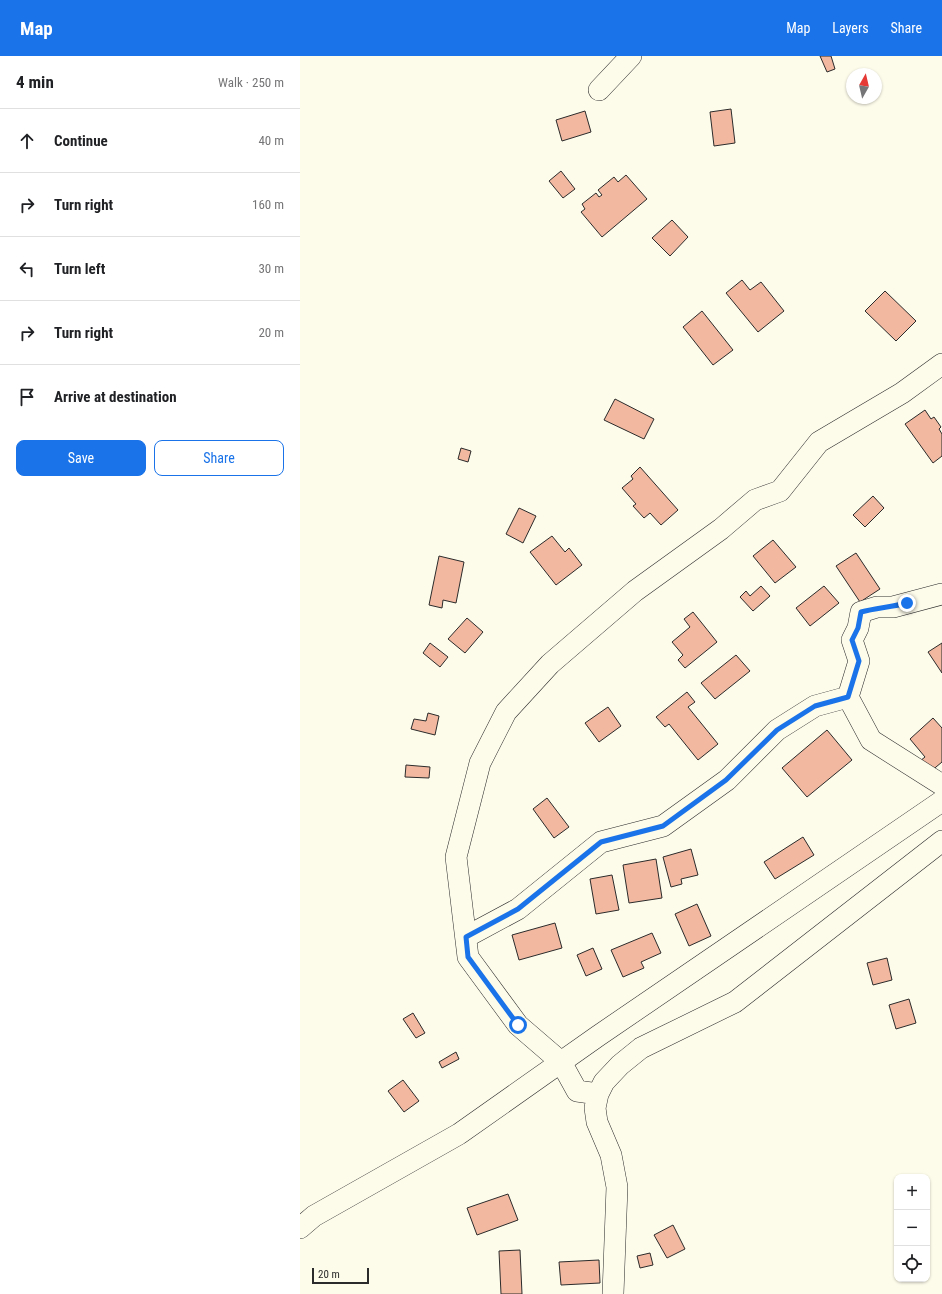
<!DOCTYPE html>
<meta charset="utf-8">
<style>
body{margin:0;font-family:"Roboto Condensed",sans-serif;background:#f2f2f2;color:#202124}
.controls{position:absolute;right:12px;bottom:12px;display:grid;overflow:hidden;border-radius:8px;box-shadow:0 1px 3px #0004}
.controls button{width:36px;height:36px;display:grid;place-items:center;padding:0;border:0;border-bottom:1px solid #e0e0e0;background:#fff;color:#202124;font:20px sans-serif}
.compass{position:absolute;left:546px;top:12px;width:36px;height:36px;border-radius:50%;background:#fff;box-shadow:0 1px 3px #0004;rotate:8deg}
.scale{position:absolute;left:12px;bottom:10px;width:57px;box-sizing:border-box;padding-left:4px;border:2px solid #2b2b2b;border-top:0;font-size:11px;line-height:14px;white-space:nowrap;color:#2b2b2b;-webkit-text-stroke:3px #fdfbea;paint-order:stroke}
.stop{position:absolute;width:12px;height:12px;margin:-9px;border:3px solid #1a73e8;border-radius:50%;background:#fff}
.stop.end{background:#1a73e8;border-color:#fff;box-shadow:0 1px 4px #0008}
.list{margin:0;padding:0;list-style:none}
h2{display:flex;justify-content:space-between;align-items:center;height:52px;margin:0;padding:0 16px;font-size:17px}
h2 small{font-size:13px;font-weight:400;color:#757577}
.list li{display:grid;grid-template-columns:26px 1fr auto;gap:12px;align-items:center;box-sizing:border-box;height:64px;padding:0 16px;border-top:1px solid #e0e0e0}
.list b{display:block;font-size:15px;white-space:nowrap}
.list em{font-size:13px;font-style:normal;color:#757577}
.actions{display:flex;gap:8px;padding:12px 16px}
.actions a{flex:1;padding:9px 0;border:1px solid #1a73e8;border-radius:8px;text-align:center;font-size:14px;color:#1a73e8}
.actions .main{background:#1a73e8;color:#fff}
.icon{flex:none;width:22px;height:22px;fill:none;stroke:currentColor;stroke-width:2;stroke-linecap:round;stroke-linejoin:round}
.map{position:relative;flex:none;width:642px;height:1238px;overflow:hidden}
header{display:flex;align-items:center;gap:24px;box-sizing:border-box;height:56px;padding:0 20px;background:#1a73e8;color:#fff}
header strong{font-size:19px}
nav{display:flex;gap:22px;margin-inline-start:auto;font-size:14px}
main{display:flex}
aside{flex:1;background:#fff}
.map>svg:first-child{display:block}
.building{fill:#f2b8a0;stroke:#2b2b2b}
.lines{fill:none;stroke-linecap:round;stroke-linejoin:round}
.minor-casing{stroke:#2b2b2b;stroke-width:22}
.minor{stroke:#fdfbea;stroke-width:21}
.route{stroke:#1a73e8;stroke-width:5}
</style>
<header>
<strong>Map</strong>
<nav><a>Map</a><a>Layers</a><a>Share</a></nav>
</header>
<main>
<aside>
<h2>4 min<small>Walk · 250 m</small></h2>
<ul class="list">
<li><svg class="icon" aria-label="ahead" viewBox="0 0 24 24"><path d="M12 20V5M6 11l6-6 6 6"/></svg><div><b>Continue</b></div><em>40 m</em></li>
<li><svg class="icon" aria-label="right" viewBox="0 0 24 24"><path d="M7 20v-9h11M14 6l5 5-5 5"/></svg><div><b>Turn right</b></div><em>160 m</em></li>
<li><svg class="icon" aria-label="left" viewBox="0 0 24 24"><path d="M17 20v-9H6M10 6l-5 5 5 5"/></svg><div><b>Turn left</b></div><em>30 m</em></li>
<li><svg class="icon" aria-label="right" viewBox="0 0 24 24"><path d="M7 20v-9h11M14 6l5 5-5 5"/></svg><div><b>Turn right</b></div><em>20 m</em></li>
<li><svg class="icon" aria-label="arrive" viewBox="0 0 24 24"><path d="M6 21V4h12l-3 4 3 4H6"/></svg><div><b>Arrive at destination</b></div></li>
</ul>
<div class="actions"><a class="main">Save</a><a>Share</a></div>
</aside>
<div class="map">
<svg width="642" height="1238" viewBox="0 0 642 1238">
<rect width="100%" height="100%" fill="#fdfbea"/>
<!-- building -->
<path class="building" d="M520,0H531L535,13L527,16Z
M431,53L435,87L414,90L410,56Z
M285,55L291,76L262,85L256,64Z
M261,115L275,133L263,142L249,125Z
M326,119L347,143L302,181L281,156L285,153L282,148L296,137L299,141L302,139L298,134L314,121L318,126Z
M372,164L388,181L370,200L352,182Z
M442,224L450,234L461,226L484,255L458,276L426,237Z
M585,235L616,265L596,285L565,255Z
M402,255L433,294L413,309L383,271Z
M315,343L354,363L344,383L304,364Z
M625,354L631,363L634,361L641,371L639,373L642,378V400L633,407L605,368Z
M161,392L171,395L168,406L158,403Z
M340,411L378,454L361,469L350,457L344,462L333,450L336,448L322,432L333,423L331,420Z
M573,440L584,452L565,471L553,459Z
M219,452L236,460L223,487L206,478Z
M252,480L265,496L269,492L282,509L256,529L230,496Z
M473,484L496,511L475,527L453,500Z
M556,497L580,533L560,546L536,510Z
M139,500L164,506L156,547L143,544L142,552L129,549Z
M461,530L470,540L453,555L440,541L446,535L450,540Z
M524,530L539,547L510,570L496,552Z
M393,556L417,586L385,612L378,604L383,599L372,586L390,571L384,563Z
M167,562L183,576L165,597L148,583Z
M130,587L148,601L140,611L123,597Z
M642,587V617L628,596Z
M436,599L450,615L415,643L401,627Z
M387,636L395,646L388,651L418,688L398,704L369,668L365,671L356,661Z
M308,651L321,670L299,686L285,667Z
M128,657L139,660L135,679L111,673L114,663L126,665Z
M633,662L642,672V706L630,716L620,705L625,701L610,683Z
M527,674L552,704L507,741L482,712Z
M106,709L130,711L129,722L105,721Z
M247,742L269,771L254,782L233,753Z
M503,781L514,799L475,823L464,806Z
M391,793L398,819L381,823L382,828L371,831L363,801Z
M356,803L362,842L329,847L323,809Z
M312,819L319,854L296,858L290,823Z
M397,848L411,880L389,890L375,858Z
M255,867L262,892L219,904L212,879Z
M352,877L361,897L341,906L344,912L323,921L311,894Z
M293,892L302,913L286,920L277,899Z
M587,902L592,924L573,929L567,907Z
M609,943L616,967L596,973L589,949Z
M113,957L125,977L116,982L103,963Z
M156,996L159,1003L142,1012L139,1006Z
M103,1024L119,1045L104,1056L88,1035Z
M208,1138L218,1164L177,1179L167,1152Z
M373,1169L385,1193L367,1202L354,1179Z
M220,1194L222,1238H201L199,1195Z
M350,1197L353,1209L340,1212L337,1200Z
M299,1204L300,1227L261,1229L259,1206Z"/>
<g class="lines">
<defs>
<path id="minor" d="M299,34L331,0
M642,538L593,551H577L561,556L558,572L552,584L559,605L548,641L571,684L642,729
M166,881L218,853L301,786L363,770L427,724L477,674L515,650L548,641
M298,1038L277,1035L261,1006L218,969L168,901L156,801L180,707L206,656L250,608L335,535L421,473L455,444L480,435L519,386L602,337L642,308
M0,1172L14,1160L159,1078L298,980L642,745
M313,1238L317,1131L311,1099L297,1066L295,1052L298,1038L304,1026L320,1009L341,992L435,946L642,785"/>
</defs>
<!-- minor casing -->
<use href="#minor" class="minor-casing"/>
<!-- minor -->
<use href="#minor" class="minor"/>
</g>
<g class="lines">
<!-- route -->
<path class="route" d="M218,969L168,901L166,881L218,853L301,786L363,770L426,724L477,674L515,650L548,641L559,605L552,584L558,572L561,556C576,552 592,551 607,547"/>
</g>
</svg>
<div class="controls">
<button>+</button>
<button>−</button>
<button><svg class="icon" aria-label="locate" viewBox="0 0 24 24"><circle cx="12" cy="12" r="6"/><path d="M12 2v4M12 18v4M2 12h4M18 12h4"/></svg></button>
</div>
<svg class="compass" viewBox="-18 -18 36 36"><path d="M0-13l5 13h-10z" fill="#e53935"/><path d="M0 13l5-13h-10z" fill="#757577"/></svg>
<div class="scale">20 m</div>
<div class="stop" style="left:218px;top:969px"></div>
<div class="stop end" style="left:607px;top:547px"></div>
</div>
</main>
